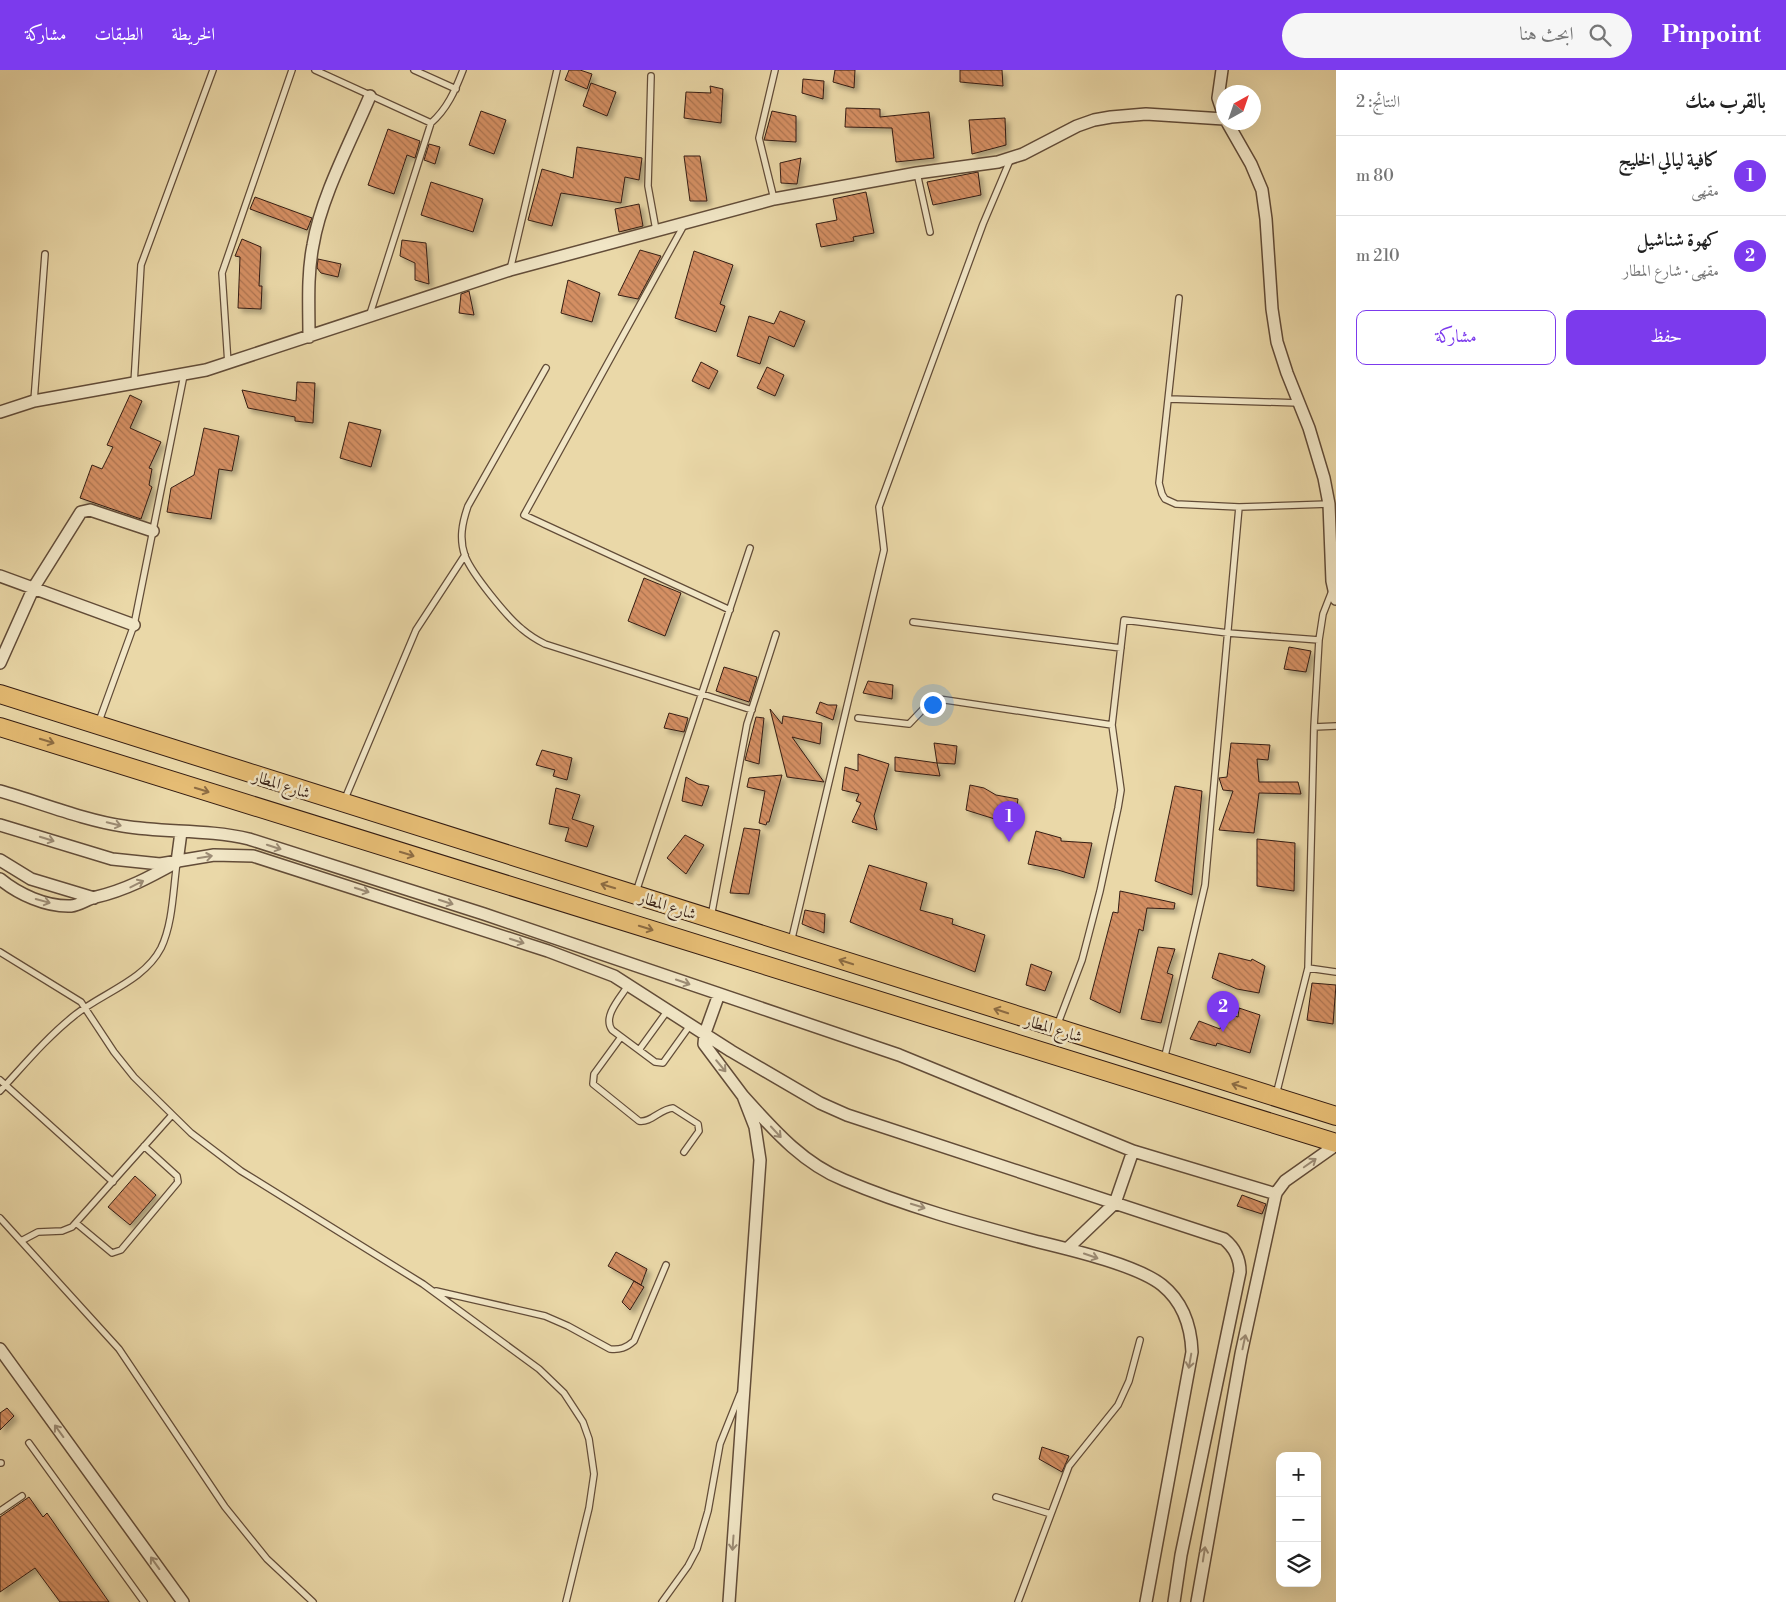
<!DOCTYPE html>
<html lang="ar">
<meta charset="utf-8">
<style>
body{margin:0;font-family:"Libre Bodoni",Amiri,serif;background:#f6f6f6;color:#222;direction:rtl}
.controls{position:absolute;right:15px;bottom:15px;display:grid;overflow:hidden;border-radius:10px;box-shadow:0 5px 20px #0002}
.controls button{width:45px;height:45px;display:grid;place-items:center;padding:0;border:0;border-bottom:1px solid #e0e0e0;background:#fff;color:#222;font:25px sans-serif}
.compass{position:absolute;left:1216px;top:15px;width:45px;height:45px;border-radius:50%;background:#fff;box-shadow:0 5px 20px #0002;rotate:40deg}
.you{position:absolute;left:932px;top:634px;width:18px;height:18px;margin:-12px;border:4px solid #fff;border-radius:50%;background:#1a73e8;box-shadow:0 0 0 8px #1a73e833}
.badge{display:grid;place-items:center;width:32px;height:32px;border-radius:50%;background:#7c3aed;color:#fff;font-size:16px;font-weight:700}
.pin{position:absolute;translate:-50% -41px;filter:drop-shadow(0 1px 2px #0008)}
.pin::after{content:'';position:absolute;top:26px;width:18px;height:15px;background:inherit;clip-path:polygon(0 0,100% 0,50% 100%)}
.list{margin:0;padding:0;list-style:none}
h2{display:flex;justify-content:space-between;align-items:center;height:65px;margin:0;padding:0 20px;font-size:21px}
h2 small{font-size:16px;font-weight:400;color:#767676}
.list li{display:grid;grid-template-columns:32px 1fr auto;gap:15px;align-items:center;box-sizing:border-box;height:80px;padding:0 20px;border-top:1px solid #e0e0e0}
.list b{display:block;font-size:19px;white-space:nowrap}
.list p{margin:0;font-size:16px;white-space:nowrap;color:#767676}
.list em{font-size:16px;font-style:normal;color:#767676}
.actions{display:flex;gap:10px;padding:15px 20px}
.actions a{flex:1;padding:11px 0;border:1px solid #7c3aed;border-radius:10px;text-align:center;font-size:18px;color:#7c3aed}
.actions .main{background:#7c3aed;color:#fff}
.icon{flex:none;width:28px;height:28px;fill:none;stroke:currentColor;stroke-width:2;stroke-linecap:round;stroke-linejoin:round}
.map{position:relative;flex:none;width:1336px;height:1532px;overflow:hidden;direction:ltr}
header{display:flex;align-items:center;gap:30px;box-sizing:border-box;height:70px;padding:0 25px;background:#7c3aed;color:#fff}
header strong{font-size:24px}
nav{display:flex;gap:28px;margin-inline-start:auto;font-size:18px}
.search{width:350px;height:45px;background:#f6f6f6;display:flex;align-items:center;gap:12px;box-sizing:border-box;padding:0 18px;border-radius:28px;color:#767676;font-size:19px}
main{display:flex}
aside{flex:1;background:#fff}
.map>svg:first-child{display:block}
.building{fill:url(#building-back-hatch);stroke:#351d12;filter:url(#shadow)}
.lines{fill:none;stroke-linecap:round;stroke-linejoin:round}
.lane-casing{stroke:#624c38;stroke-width:8}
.street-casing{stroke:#624c38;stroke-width:14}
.primary-casing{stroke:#351d12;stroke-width:20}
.lane{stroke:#f1e6c6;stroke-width:5.5}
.street{stroke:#f1e6c6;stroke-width:11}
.primary{stroke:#e5bc74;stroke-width:18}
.oneway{stroke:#8d6c43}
.oneway2{stroke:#9c8c75}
.labels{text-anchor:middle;stroke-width:5;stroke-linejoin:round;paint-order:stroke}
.street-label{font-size:16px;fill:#351d12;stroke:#f1e6c6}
</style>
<header>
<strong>Pinpoint</strong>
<div class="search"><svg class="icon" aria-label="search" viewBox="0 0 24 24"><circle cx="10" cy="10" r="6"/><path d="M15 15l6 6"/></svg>ابحث هنا</div>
<nav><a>الخريطة</a><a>الطبقات</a><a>مشاركة</a></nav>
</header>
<main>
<aside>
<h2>بالقرب منك<small>النتائج: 2</small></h2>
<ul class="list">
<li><span class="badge">1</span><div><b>كافية ليالي الخليج</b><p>مقهى</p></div><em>80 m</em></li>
<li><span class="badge">2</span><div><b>كهوة شناشيل</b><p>مقهى · شارع المطار</p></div><em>210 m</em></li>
</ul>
<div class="actions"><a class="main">حفظ</a><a>مشاركة</a></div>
</aside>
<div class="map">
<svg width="1336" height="1532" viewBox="0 0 1336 1532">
<defs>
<pattern id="building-back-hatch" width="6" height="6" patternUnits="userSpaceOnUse" patternTransform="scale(1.25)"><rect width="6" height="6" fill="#d48f63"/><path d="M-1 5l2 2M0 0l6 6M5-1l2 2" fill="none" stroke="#ad7450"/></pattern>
<filter id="shadow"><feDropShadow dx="4" dy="4" stdDeviation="2.5" flood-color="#0004"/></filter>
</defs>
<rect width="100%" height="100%" fill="#ead8a8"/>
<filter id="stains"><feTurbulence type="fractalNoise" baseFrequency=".004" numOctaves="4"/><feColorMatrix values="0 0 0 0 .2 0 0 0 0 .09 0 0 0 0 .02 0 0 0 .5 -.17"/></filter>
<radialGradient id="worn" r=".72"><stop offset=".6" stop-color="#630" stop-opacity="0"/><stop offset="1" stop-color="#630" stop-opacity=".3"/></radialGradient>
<!-- building -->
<path class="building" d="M569,0H580L592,4L587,19L565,10Z
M835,0H855L854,18L833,12Z
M960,0H1002L1003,16L960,12Z
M803,9L824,11L823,29L802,23Z
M591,13L616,22L607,46L583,36Z
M710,16L723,19L721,53L684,48L686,22L711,23Z
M846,38L880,39V47L929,42L934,88L896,92L892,58L845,57Z
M481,41L506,50L494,84L469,75Z
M772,41L796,46V72L764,70Z
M1005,48L1006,75L972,84L969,50Z
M388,59L420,71L415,88L407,85L394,124L368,115Z
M429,74L440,77L435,94L424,90Z
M577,77L642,88L639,110L625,107L621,133L561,123L552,156L528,150L542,99L573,108Z
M684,86H700L707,131H690Z
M801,88L797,114L781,113L780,93Z
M978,102L981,125L933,135L927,112Z
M431,112L483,129L473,162L421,145Z
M866,122L874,163L853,167L854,171L821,177L816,154L837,150L833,129Z
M255,127L312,148L307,160L250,139Z
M639,134L643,156L619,162L615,139Z
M242,169L261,177L259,216H262L261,239L238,238L240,187L235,186Z
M402,170L426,173L429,214L415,210V193L400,186Z
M640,180L661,186L638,229L618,225Z
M694,181L733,195L720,234L725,236L716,262L675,248Z
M318,189L341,194L338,207L321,203L317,198Z
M568,210L600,223L592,252L561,243Z
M469,221L474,245L459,243L461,224Z
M780,241L805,251L794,277L769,266L760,294L737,286L749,246L774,254Z
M701,292L718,301L709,319L692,311Z
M767,297L784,305L775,326L757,318Z
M297,312L315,313L313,353L295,351V347L248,338L242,320L296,331Z
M130,325L142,331L130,358L161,372L149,398L152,399L149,415L152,417L141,449L80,428L92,395L102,399L113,377L107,375Z
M349,352L381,360L371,397L340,388Z
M204,358L239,366L232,401L219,399L211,449L167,442L171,418L194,405Z
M644,508L681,523L665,566L628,551Z
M1289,577L1311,581L1306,602L1284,599Z
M724,597L757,607L749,632L716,621Z
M868,611L893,615L892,629L863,623Z
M820,632L828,635H837L833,650L816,643Z
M770,639L782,654L783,646L822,653L820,674L792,667L824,712L787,707Z
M669,643L688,648L684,662L664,658Z
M756,647L764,648L759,694L745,690Z
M934,673L957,676L955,694L937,693Z
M1231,673L1270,675L1268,690L1257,689L1259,712H1298L1301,724L1259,723L1254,763L1219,760L1233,721L1223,720L1219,708L1227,707Z
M542,680L572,688L567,710L553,706L555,700L536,695Z
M858,684L889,694L874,746L877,760L852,752L861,733L856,731L859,724L842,720L845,697L858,701Z
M895,687L937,693L940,706L895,701Z
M782,705L769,752H767L766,755L759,753L765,721L747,717L749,708Z
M686,707L698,714L709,716L702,736L682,731Z
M970,715L984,718L996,725L1018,729L1014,755L966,740Z
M1175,716L1202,721L1192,825L1155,811Z
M556,718L580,725L572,749L594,756L587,777L565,771L569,758L549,754Z
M744,758L760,760L749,824L730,823Z
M1036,761L1061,768V771L1092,773L1084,808L1058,800L1028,794Z
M685,765L704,775L686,804L667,788Z
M1257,769L1295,773L1294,821L1257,816Z
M869,795L927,813L920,840L953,849L952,854L985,865L975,902L850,852Z
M1120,821L1175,833L1174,839L1147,838L1143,861L1139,859L1120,943L1090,929L1113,842L1118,843Z
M805,840L825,844L824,863L802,854Z
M1158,877L1175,879L1167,903L1173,905L1161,953L1141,949Z
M1219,883L1251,891L1252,889L1265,896L1259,923L1237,919L1212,908Z
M1031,894L1052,902L1045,921L1026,915Z
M1312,913L1336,915L1333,954L1307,950Z
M1239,938L1260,945L1250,983L1217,973L1216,976L1190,969L1199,951L1220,959L1224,943L1238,947Z
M135,1106L156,1125L130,1155L108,1137Z
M1242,1125L1266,1134L1262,1144L1237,1136Z
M616,1182L647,1199L641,1215L608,1196Z
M634,1211L644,1217L630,1240L622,1232Z
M7,1338L14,1346L0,1360V1343Z
M1042,1377L1069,1386L1062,1402L1039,1389Z
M29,1427L43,1447L47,1443L109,1532H60L35,1498L0,1522V1447Z"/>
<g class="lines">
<defs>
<path id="lane" d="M315,0L431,53
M414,0L456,19
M651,6L648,116L656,160
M917,103L930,162
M774,129L759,68L775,0
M684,155L524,445L730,540
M510,200L557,0
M1179,228L1159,413L1162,424L1165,429L1176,434L1239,437L1329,434
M369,247L431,53C447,39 455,21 463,0
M228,294L222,203L292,0
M546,298L468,436C462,453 459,469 465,486C472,504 507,547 522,559C529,565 537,570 545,574L752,640
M134,314L141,195L213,0
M1169,329L1299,333
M34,331L45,184
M913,552L1121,578
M858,648L909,654L929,633L939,629L1112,655
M98,654L134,555L184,305
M1314,657L1336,656
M344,731L416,560L465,485
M636,822L750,478
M711,847L747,654L776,564
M791,872L884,480L879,437L983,154L1011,88
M0,882L81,932L114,982L134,1007L191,1063L241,1101L423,1214L539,1299L564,1323L583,1352L589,1369L594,1404L589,1438L566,1532
M1308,898L1336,902
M629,914C621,927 602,946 612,960L655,992L663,993L691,954
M1057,956L1082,890L1100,821L1118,738L1121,720L1112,655L1124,550L1228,563L1319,570
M621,967L594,1004L593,1014L639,1051C651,1053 660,1039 673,1038L698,1054L699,1061L684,1082
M639,980L668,940
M1164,990L1205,815L1239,437
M0,1010L113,1112
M0,1021C24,995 47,967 75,945C102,923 144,911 161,878C173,853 173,820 177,792
M1276,1025L1308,898L1314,657L1319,570L1323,544L1332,521
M0,1148L119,1279L225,1437L267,1489L313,1532
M76,1153L112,1183L121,1180L178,1112L177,1106L144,1076
M21,1171L38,1162L62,1161L72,1157L172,1045
M436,1221L545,1246L568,1256L610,1279C620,1280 626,1278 634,1271L666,1195
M29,1373L144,1532
M0,1393H1
M996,1427L1051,1444
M0,1441L22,1426
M662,1532L688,1496L697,1479L708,1441L720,1374L740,1324
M1018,1532L1069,1396L1118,1335L1129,1311L1140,1270"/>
<path id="street" d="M1222,0L1218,28L1224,46
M1227,52L1251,94L1262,120L1266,149L1272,239L1277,272L1287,303L1309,358L1324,408L1329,434L1332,511L1336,529
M309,267C309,237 307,205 313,175C321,127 351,71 370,26
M0,342L34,331L206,300L510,200L774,129L917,103L998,92L1023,84L1077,56L1094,50L1111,47L1146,44L1224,49
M0,506L134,555
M0,593L34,517L81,442L90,440L153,461
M0,721C39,732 83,750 123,756C165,763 207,759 249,769L484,844L899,985L1133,1081L1276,1124
M0,755L112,789L160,794L214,785L253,786L548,881L614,906L731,981L820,1033L847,1045L1224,1169C1235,1178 1240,1188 1240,1202L1181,1485L1174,1532
M0,790L31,809L94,828
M0,809C18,824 46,837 71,836C80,835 87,829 96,827C126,820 150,807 177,792L181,762
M719,924L705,963L704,974L743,1026L755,1057L760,1090L729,1532
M743,1026C773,1059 802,1093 844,1110C905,1136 971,1154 1035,1171C1068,1179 1137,1195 1162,1215C1183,1232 1191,1256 1192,1282L1146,1532
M1068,1178L1115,1133L1133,1081
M0,1279L183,1532
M1197,1532L1241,1284L1276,1123L1285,1111L1336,1075"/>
<path id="primary" d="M0,624L1336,1046
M0,657L1336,1073"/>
</defs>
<!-- lane casing -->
<use href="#lane" class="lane-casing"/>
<!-- street casing -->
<use href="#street" class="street-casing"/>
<!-- primary casing -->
<use href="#primary" class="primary-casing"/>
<!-- lane -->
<use href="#lane" class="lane"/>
<!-- street -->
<use href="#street" class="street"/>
<!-- primary -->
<use href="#primary" class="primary"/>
</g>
<!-- one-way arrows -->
<defs><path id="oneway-shaft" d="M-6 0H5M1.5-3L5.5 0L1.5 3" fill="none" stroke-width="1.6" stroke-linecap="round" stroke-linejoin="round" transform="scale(1.25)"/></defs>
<g class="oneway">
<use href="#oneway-shaft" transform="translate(47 671) rotate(17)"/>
<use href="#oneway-shaft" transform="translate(202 720) rotate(17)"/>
<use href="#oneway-shaft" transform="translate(407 784) rotate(17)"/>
<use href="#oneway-shaft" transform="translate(608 816) rotate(-163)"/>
<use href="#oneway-shaft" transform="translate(646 858) rotate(17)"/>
<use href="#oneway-shaft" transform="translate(846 892) rotate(-162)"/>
<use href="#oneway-shaft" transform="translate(1001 941) rotate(-162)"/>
<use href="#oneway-shaft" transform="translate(1239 1016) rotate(-162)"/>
</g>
<g class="oneway2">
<use href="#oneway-shaft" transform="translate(114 754) rotate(14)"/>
<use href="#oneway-shaft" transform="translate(47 769) rotate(17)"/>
<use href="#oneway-shaft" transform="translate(274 777) rotate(18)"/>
<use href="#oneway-shaft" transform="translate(205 787) rotate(-9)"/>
<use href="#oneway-shaft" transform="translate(137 814) rotate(-27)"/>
<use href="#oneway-shaft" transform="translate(362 820) rotate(18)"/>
<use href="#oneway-shaft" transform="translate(43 831) rotate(15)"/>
<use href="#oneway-shaft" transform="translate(446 832) rotate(18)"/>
<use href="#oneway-shaft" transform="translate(517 871) rotate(18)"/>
<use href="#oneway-shaft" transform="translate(683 912) rotate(19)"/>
<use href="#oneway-shaft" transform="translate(721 996) rotate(50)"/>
<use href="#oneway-shaft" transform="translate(776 1062) rotate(47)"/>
<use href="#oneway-shaft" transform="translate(1310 1093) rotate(-35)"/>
<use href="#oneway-shaft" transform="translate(918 1136) rotate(17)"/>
<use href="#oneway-shaft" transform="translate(1091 1186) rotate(19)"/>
<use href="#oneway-shaft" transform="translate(1244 1272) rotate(-78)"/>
<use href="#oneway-shaft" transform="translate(1190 1291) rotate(100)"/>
<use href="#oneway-shaft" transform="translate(59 1361) rotate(-126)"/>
<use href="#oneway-shaft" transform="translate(733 1473) rotate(94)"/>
<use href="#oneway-shaft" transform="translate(1204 1484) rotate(-81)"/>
<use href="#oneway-shaft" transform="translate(155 1493) rotate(-126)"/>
</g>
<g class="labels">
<!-- street labels -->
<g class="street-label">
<text transform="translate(282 714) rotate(18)" y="6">شارع المطار</text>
<text transform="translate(668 835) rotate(18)" y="6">شارع المطار</text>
<text transform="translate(1054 958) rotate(17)" y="6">شارع المطار</text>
</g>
</g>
<rect width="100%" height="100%" filter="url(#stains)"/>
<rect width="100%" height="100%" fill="url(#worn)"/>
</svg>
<div class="controls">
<button>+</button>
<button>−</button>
<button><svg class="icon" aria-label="layers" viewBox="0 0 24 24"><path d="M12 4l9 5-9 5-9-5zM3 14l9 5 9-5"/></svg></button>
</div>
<svg class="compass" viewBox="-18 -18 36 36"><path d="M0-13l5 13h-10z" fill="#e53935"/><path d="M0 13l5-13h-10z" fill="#767676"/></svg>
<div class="you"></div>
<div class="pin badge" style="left:1009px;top:772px">1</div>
<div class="pin badge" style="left:1223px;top:962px">2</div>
</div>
</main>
